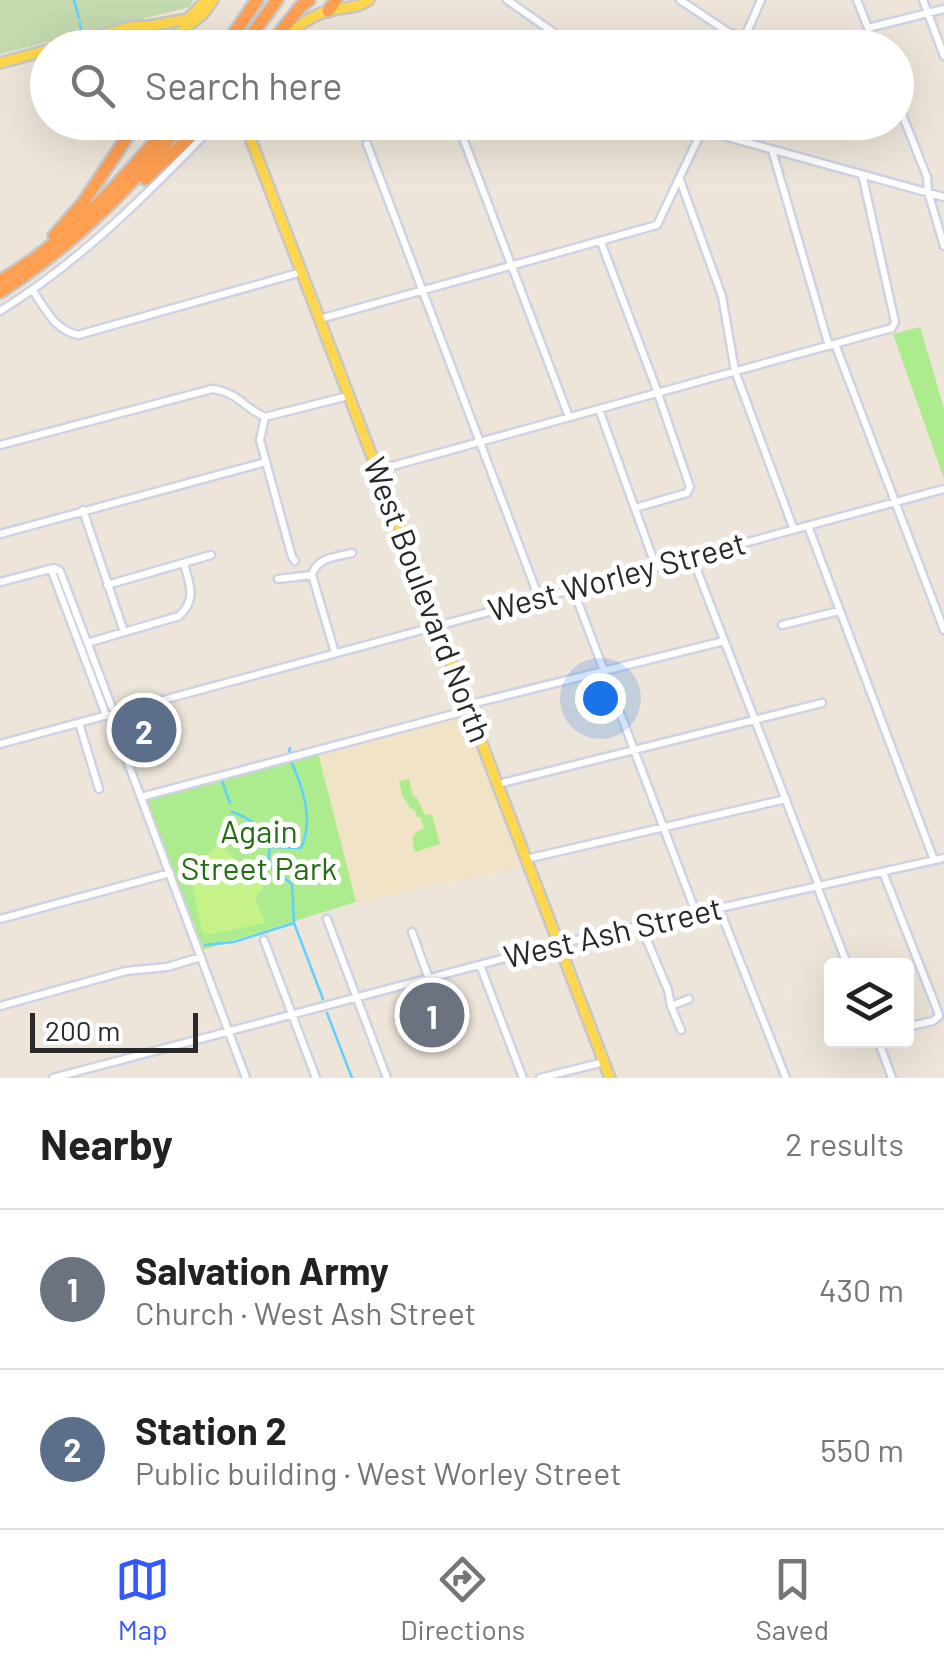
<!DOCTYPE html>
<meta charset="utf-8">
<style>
body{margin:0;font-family:Barlow,sans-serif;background:#f2f2f2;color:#222}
.controls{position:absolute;right:30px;bottom:30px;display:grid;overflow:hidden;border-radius:10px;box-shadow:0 10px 40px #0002}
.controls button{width:90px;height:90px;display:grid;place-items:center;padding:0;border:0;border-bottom:2px solid #e0e0e0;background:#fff;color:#222;font:50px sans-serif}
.scale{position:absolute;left:30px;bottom:25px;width:168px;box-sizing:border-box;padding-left:10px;border:5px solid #292929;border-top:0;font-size:28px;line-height:35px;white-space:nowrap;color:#292929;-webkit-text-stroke:8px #fff;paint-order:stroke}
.you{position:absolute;left:600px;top:698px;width:35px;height:35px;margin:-25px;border:8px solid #fff;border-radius:50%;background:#1a73e8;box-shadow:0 0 0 15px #1a73e833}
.badge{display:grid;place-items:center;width:65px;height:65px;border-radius:50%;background:#3458ff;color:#fff;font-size:32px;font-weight:700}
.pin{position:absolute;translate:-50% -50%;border:5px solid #fff;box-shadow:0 2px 10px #0006}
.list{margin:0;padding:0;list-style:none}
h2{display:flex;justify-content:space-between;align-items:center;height:130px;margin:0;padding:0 40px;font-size:42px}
h2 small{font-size:32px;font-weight:400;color:#767676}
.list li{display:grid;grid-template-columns:65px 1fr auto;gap:30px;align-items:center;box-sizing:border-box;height:160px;padding:0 40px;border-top:2px solid #e0e0e0}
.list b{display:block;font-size:38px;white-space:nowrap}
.list p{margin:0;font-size:32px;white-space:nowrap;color:#767676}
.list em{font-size:32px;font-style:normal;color:#767676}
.icon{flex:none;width:55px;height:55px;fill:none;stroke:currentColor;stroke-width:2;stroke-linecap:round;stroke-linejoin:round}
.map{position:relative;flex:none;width:944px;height:1078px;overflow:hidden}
.search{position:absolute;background:#fff;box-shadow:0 10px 40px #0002;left:30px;right:30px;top:30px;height:110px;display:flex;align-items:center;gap:25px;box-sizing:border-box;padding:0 35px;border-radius:55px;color:#767676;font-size:38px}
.sheet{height:450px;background:#fff}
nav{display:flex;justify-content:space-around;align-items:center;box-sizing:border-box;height:140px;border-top:2px solid #e0e0e0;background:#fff;font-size:28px;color:#767676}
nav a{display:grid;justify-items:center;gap:5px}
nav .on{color:#3458ff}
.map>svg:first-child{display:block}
.education{fill:#f1e4c6}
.green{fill:#adeb8f}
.cemetery{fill:#c3d9ae}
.pitch{fill:#c5f389}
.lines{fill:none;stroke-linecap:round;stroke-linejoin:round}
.stream{stroke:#5fd1fc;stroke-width:2.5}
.minor-casing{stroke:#ced2e4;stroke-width:11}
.major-casing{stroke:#c7c7c7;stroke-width:14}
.highway-casing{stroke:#c7c7c7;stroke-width:16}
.minor{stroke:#fff;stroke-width:6}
.major{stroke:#ffd74c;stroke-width:9}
.highway{stroke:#ff9f52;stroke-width:11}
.labels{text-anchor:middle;stroke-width:10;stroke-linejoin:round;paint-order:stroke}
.street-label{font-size:32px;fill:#292929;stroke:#fff}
.park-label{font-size:32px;fill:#246e11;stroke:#fff}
</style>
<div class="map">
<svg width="944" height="1078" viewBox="0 0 944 1078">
<rect width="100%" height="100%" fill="#ede5d9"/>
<!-- education -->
<path class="education" d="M465,715L524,867L356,902L318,753Z"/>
<!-- green -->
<path class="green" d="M920,327L944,408V479L893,334Z
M318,753L356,902L202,950L146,800Z
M409,779L413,796L417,798L425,815L432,814L440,844L415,852C411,838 411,834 424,828L420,817H417L415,810L410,808L402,795L399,781Z"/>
<!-- cemetery -->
<path class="cemetery" d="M0,0H193L190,7L0,54Z"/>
<!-- pitch -->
<path class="pitch" d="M219,844L264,888L255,898L265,923L207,935L202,932L192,884L197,881L189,874Z"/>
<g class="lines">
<!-- stream -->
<path class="stream" d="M74,0L79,18
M80,23L81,33
M40,62L48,95
M289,753L290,748
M222,781L230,803
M232,812C253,819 260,827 270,847C265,872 276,870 292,884L294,923
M270,847L301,848C314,820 303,788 291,761
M205,945L234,942L294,923L323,999
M327,1013L352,1078"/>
<defs>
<path id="minor" d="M507,0L576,48
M680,0L728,32L774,48
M857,0L876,48
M923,0L944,56
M868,28L944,9
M740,48L761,0
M896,99L927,177L928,192L944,246
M457,122L569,417
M685,122L702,130L944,197
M367,144L539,598
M772,150L829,346
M680,180L722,296L735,371L794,530
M601,242L655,385L690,487L687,493L635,508
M33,291C46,310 55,330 78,335L302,272
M0,311C84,259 148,193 217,122
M320,319L657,225L706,122
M835,344L944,630
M599,409L656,567
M265,417L260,440L292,557L295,561
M0,445L212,389C238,392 244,408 265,417L348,396
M378,470L892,328L895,322L862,174
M83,510L124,632
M808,526L934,860
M0,534L266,462
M692,557L819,886
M51,569L106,715
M312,575L335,653
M278,579L312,575C317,557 336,557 352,553
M0,582L54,568L60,571L114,713
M107,585L211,555
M573,589L696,913
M782,625L839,611
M87,643L179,616C197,600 190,585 184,564
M467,705L724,641
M110,715L246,1078
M79,723L99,789
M0,744L944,489
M498,784L822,703
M141,797L469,710
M526,859L786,799
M883,872L938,1012L939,1016L933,1021L906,1027
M817,886L848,966
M719,908L786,1078
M0,919L170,873
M327,919L387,1078
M641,926L668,990L671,1006L689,999
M412,932L429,979
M264,940L316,1078
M480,965L523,1078
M0,1006L126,971L167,967L201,957
M671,1006L681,1030
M878,1040L892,1078
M53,1078L558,944L944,858
M540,1078L604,1062"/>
<path id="major" d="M172,42L175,36L202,15L213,0
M57,48L130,27L149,26
M146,48L143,35L149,26L188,19L206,0
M280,48C296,26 311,13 338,9C350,7 359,7 369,0
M0,63L48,50
M244,122L610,1078"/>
<path id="highway" d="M328,11L336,0
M224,48L257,0
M242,48L277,0
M268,48L301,6L309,0
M145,179L206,122
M54,236L83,203L137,122
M0,281C68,241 122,182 171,122
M0,292C72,246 130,189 183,122"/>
</defs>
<!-- minor casing -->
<use href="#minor" class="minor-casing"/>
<!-- major casing -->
<use href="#major" class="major-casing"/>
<!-- highway casing -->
<use href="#highway" class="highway-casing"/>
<!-- minor -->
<use href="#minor" class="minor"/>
<!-- major -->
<use href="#major" class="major"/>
<!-- highway -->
<use href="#highway" class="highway"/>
</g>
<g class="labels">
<!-- street labels -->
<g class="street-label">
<text transform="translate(617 577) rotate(-15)" y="11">West Worley Street</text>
<text transform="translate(427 600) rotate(69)" y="11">West Boulevard North</text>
<text transform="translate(613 933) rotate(-13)" y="11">West Ash Street</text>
</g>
<!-- park labels -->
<g class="park-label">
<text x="259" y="843">Again<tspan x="259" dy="37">Street Park</tspan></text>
</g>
</g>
</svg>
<div class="controls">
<button><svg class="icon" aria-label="layers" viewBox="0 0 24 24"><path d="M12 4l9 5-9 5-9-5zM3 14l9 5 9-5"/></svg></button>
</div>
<div class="scale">200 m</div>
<div class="you"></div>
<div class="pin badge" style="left:432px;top:1015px;background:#6b7280">1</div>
<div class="pin badge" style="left:144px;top:730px;background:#5c6f8a">2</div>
<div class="search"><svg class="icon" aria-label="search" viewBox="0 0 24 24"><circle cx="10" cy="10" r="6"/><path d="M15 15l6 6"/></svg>Search here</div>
</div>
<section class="sheet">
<h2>Nearby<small>2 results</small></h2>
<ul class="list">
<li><span class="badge" style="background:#6b7280">1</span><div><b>Salvation Army</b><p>Church · West Ash Street</p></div><em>430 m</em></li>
<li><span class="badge" style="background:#5c6f8a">2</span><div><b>Station 2</b><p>Public building · West Worley Street</p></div><em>550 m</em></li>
</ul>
</section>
<nav>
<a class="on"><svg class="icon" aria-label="map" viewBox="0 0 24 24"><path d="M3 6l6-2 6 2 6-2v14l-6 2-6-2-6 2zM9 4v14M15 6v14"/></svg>Map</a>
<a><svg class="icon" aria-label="directions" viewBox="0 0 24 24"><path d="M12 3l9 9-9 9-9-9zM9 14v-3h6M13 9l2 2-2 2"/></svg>Directions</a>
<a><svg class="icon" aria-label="saved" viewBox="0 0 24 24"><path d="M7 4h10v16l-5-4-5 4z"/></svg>Saved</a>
</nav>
